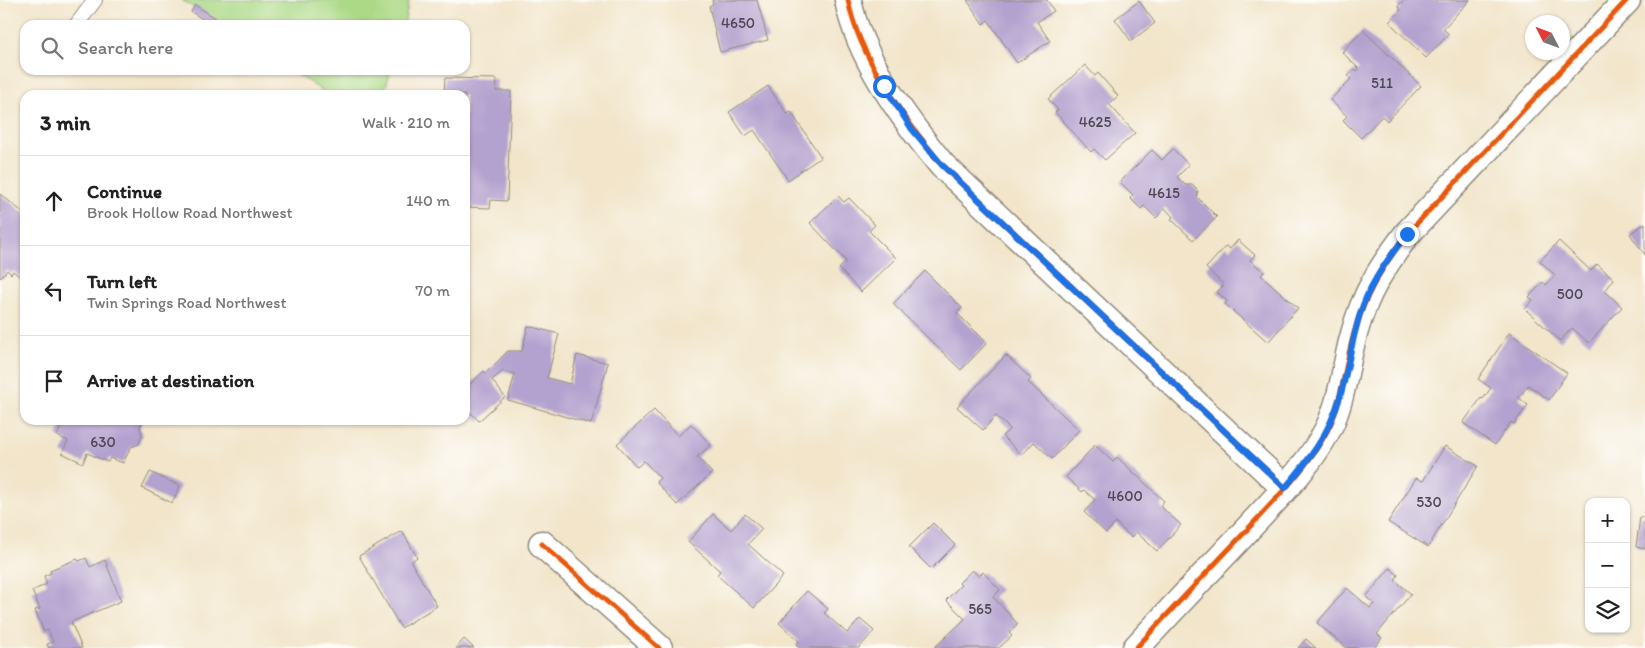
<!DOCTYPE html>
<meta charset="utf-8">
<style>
body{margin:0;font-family:Itim,sans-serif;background:#f2f2f2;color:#222}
.controls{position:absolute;right:15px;bottom:15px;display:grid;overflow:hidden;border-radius:10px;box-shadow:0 1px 4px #0004}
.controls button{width:45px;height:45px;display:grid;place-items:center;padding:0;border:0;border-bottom:1px solid #e0e0e0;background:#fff;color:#222;font:25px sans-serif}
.compass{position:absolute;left:1525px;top:15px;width:45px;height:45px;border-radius:50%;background:#fff;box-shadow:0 1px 4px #0004;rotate:312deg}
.stop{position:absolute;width:15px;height:15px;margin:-11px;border:4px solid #1a73e8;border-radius:50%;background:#fff}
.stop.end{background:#1a73e8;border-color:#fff;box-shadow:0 1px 5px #0008}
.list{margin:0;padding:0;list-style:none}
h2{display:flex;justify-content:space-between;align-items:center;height:65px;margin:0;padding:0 20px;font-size:21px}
h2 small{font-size:16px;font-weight:400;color:#767676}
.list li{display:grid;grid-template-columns:32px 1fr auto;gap:15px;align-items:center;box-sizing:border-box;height:90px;padding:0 20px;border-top:1px solid #e0e0e0}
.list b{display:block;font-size:19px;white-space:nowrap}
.list p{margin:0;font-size:16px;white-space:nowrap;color:#767676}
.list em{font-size:16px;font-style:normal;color:#767676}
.icon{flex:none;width:28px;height:28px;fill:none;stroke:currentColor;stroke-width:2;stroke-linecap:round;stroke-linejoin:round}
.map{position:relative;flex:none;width:1645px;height:648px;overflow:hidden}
.search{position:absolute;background:#fff;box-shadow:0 1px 4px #0004;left:20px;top:20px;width:450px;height:55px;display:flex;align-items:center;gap:12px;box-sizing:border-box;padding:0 18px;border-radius:15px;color:#767676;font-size:19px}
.panel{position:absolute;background:#fff;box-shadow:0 1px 4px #0004;left:20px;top:90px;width:450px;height:335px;border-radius:15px}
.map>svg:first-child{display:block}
.green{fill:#abd986;stroke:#6b8258}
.building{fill:#b3a1cf}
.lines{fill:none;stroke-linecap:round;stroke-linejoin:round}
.lane-casing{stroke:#8e887a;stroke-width:16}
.street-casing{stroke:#8e887a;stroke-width:29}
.lane{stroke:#fff;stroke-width:14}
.street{stroke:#fff;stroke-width:26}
.cycleway-casing{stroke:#fdfcf7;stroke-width:8}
.cycleway{stroke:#e8590c;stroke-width:5}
.route{stroke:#1a73e8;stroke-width:6}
.labels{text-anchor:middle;stroke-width:4;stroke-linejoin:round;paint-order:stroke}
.number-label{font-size:15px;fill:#4d4854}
</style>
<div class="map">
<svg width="1645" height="648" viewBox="0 0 1645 648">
<rect width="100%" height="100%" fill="#fdfcf7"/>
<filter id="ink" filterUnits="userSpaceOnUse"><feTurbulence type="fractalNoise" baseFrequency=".02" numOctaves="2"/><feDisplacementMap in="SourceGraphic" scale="10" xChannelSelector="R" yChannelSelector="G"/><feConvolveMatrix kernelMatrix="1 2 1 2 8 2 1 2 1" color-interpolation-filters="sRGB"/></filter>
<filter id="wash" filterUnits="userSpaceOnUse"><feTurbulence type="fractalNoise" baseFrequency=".0096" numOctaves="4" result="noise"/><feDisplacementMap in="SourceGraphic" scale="20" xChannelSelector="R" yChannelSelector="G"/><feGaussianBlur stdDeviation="1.12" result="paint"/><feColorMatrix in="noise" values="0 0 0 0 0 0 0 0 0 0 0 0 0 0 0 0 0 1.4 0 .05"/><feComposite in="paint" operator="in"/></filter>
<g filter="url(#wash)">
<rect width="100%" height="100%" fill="#f2e5ca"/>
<!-- green -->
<path class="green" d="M182,0H409L404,25H220Z
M290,70H391L386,86L377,95H329Z"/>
<g id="blocks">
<!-- building -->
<path class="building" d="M712,0H757L768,40L720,52L709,6L713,4Z
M967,0H1047L1054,11L1037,22L1050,41L1017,63L988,20L983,24Z
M1404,0H1470L1443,29L1449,34L1426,58L1389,22L1401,10L1398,6Z
M1139,1L1155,23L1131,41L1115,19Z
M195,5L217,19L213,25L191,12Z
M1363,30L1421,86L1387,121L1382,116L1361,138L1343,120L1347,116L1330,100L1351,79L1348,76L1355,69L1357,71L1359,69L1342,52Z
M1085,65L1095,76L1098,73L1118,96L1109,104L1135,133L1105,160L1094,149L1091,152L1055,112L1058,110L1048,99Z
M445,78L497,79L496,91H511L507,201L491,200L490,208L465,207V95H444Z
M768,86L787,114L791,112L821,157L788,180L754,130L745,136L729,112Z
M1173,149L1189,165L1177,177L1185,185H1192L1198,191L1197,197L1217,217L1193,240L1171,219L1173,217L1165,208L1156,218L1144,206L1141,209L1130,198L1133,195L1120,182L1152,150L1162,160Z
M0,194L25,214V288L21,284L24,280L13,271L11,274L7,270L1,278L0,277Z
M838,196L844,202L849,198L875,225L869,231L896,258L861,292L839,269L846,261L810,223Z
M1645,223V255L1630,234Z
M1238,240L1255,255L1250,260L1264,272L1261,275L1298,308L1268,342L1225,304L1227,301L1217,292L1224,285L1206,268L1226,246L1230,249Z
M1559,241L1591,271L1597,264L1614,279L1605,291L1622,307L1589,343L1572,328L1560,341L1525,309L1533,300L1529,297L1543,282L1546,285L1555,275L1540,261Z
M925,271L962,308L957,313L987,343L961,370L893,304Z
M528,326L559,334L547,378L570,384L577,355L608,363L591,424L508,400L515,374L503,371L492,380L505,397L479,421L465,407V389L484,371L486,373L508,351H522Z
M1509,333L1567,373L1549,400L1528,385L1519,398L1528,405L1514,424L1511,422L1495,445L1463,423L1481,398L1483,399L1491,388L1478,379Z
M1006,355L1031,379L1028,382L1079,430L1052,459L1034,442L1022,455L1002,436L1010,429L996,416L983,430L957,407Z
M654,410L678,436L691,424L711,445L697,457L712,473L677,505L656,482L660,478L644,461L637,467L617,444Z
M64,420H143L140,427L142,435L139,444L131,447L123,463L110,458L108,462L87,453L83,463L62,453L68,441L57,436Z
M1095,445L1113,462L1117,457L1164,501L1160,506L1181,525L1157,551L1136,532L1131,537L1116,523L1106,533L1084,512L1095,500L1084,490L1082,492L1066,477Z
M1445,446L1478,466L1428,547L1388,522L1416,478L1423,481Z
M150,472L180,486L172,503L142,488Z
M713,514L731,530L745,514L762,529L748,544L783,576L754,608L717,575L720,571L688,542Z
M1640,517H1645V549L1636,547Z
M933,523L955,545L931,569L909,547Z
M402,531L417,557L411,562L437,606L401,628L359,556Z
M86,558L90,567L105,560L121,601L71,622L82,648H49L47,644L53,642L48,630L44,632L35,610L40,609L32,591L47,584L44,576L51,573L50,570L77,559L79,561Z
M1390,568L1398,575L1395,580L1411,594L1377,634L1382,638L1374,648H1347L1317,623L1347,588L1370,608L1374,604L1366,597Z
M972,570L979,576L983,572L1000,590L993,597L1018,624L1009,633L1012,636L999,648H934L965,619L946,600L961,585L959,583Z
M807,591L828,609L824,613L847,633L860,619L874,631L859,648H800L796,645L799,641L779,623Z
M464,639L474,648H456Z
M1306,639L1316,648H1298Z"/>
</g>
</g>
<g filter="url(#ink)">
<use href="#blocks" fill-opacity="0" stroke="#8e887a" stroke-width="1"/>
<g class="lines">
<defs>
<path id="lane" d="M78,25L77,24L95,0"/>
<path id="street" d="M848,0C859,58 905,120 942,165L1285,488
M542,544L659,648
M1136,648C1172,609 1209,570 1245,532C1275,499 1308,468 1328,429C1343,399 1345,365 1354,334C1365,293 1382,267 1407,234L1627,0"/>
</defs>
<!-- lane casing -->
<use href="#lane" class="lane-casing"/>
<!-- street casing -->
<use href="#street" class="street-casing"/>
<!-- lane -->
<use href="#lane" class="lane"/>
<!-- street -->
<use href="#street" class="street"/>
<defs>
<path id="cycleway" d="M848,0C859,58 905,120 942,165L1285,488
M542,544L659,648
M1136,648C1172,609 1209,570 1245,532C1275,499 1308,468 1328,429C1343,399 1345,365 1354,334C1365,293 1382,267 1407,234L1627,0"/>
</defs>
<!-- cycleway casing -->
<use href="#cycleway" class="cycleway-casing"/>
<!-- cycleway -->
<use href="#cycleway" class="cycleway"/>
</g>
</g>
<g class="lines" filter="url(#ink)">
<!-- route -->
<path class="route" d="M884,86L911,128L942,165L1285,488C1309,460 1329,434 1340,397C1349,367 1352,335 1363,305C1373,279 1390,256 1407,234"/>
</g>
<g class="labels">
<!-- number labels -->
<g class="number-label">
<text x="738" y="28">4650</text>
<text x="1382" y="88">511</text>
<text x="1095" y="127">4625</text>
<text x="1164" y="198">4615</text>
<text x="1570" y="299">500</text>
<text x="103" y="447">630</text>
<text x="1125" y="501">4600</text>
<text x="1429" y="507">530</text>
<text x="980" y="614">565</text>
</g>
</g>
</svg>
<div class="controls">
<button>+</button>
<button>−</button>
<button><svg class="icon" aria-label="layers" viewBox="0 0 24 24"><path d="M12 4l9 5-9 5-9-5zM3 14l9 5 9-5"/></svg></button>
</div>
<svg class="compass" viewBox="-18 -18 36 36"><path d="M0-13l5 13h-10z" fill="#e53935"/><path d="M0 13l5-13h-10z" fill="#767676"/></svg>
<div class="stop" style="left:884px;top:86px"></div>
<div class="stop end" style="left:1407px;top:234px"></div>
<div class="search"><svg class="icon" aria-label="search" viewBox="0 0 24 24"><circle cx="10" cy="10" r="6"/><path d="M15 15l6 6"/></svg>Search here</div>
<section class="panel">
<h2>3 min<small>Walk · 210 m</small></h2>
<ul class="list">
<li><svg class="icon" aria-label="ahead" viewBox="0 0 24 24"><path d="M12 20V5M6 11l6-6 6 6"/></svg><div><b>Continue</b><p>Brook Hollow Road Northwest</p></div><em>140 m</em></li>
<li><svg class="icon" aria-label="left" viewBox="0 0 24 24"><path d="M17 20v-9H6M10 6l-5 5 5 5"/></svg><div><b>Turn left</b><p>Twin Springs Road Northwest</p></div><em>70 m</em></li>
<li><svg class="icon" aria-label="arrive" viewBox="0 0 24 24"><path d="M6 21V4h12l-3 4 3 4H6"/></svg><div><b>Arrive at destination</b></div></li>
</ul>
</section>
</div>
